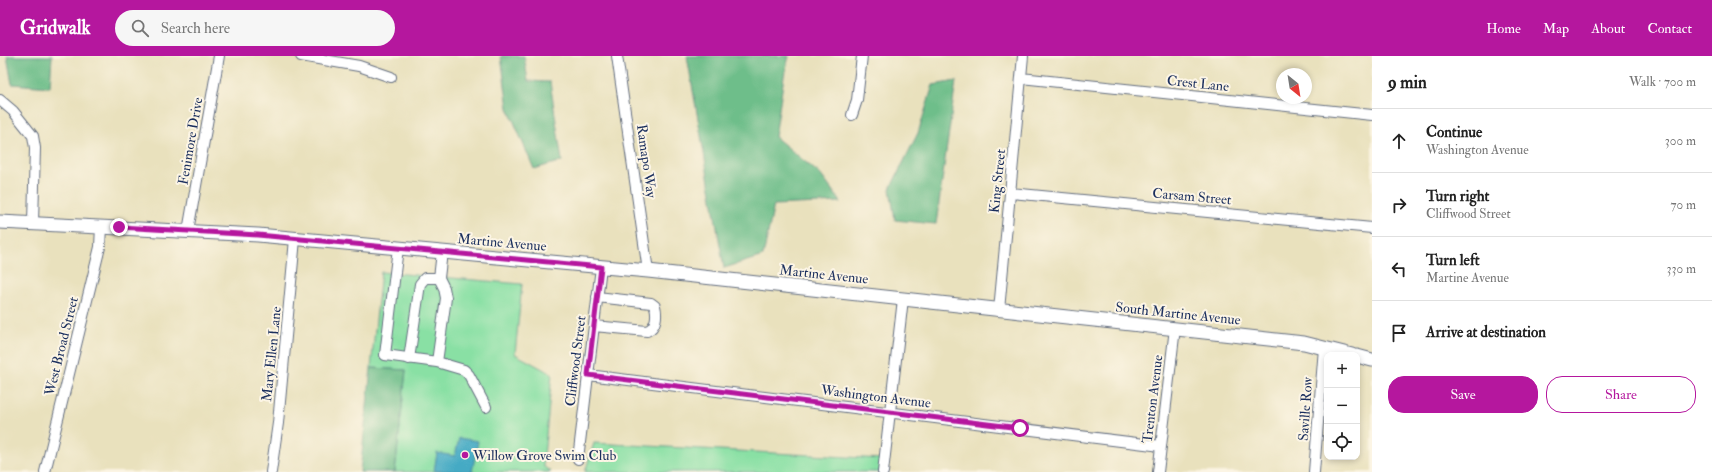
<!DOCTYPE html>
<meta charset="utf-8">
<style>
body{margin:0;font-family:"IM FELL Double Pica",serif;background:#f6f6f6;color:#222}
.controls{position:absolute;right:12px;bottom:12px;display:grid;overflow:hidden;border-radius:8px;box-shadow:0 2px 6px #0003}
.controls button{width:36px;height:36px;display:grid;place-items:center;padding:0;border:0;border-bottom:1px solid #e0e0e0;background:#fff;color:#222;font:20px sans-serif}
.compass{position:absolute;left:1276px;top:12px;width:36px;height:36px;border-radius:50%;background:#fff;box-shadow:0 2px 6px #0003;rotate:150deg}
.stop{position:absolute;width:12px;height:12px;margin:-9px;border:3px solid #b5179e;border-radius:50%;background:#fff}
.stop.end{background:#b5179e;border-color:#fff;box-shadow:0 1px 4px #0008}
.list{margin:0;padding:0;list-style:none}
h2{display:flex;justify-content:space-between;align-items:center;height:52px;margin:0;padding:0 16px;font-size:17px}
h2 small{font-size:13px;font-weight:400;color:#767676}
.list li{display:grid;grid-template-columns:26px 1fr auto;gap:12px;align-items:center;box-sizing:border-box;height:64px;padding:0 16px;border-top:1px solid #e0e0e0}
.list b{display:block;font-size:15px;white-space:nowrap}
.list p{margin:0;font-size:13px;white-space:nowrap;color:#767676}
.list em{font-size:13px;font-style:normal;color:#767676}
.actions{display:flex;gap:8px;padding:12px 16px}
.actions a{flex:1;padding:9px 0;border:1px solid #b5179e;border-radius:16px;text-align:center;font-size:14px;color:#b5179e}
.actions .main{background:#b5179e;color:#fff}
.icon{flex:none;width:22px;height:22px;fill:none;stroke:currentColor;stroke-width:2;stroke-linecap:round;stroke-linejoin:round}
.map{position:relative;flex:none;width:1372px;height:416px;overflow:hidden}
header{display:flex;align-items:center;gap:24px;box-sizing:border-box;height:56px;padding:0 20px;background:#b5179e;color:#fff}
header strong{font-size:19px}
nav{display:flex;gap:22px;margin-inline-start:auto;font-size:14px}
.search{width:280px;height:36px;background:#f6f6f6;display:flex;align-items:center;gap:10px;box-sizing:border-box;padding:0 14px;border-radius:22px;color:#767676;font-size:15px}
main{display:flex}
aside{flex:1;background:#fff}
.map>svg:first-child{display:block}
.green{fill:#89e0a4;stroke:#528881}
.forest{fill:#6ebe8a;stroke:#447674}
.water{fill:#44aac4;stroke:#306c91}
.lines{fill:none;stroke-linecap:round;stroke-linejoin:round}
.minor-casing{stroke:#636d7f;stroke-width:12}
.major-casing{stroke:#636d7f;stroke-width:15}
.minor{stroke:#fff;stroke-width:10}
.major{stroke:#fff;stroke-width:13}
.route{stroke:#b5179e;stroke-width:5}
.poi-dot{fill:#b5179e;stroke:#fcf5e5;stroke-width:1.5}
.labels{text-anchor:middle;stroke-width:4;stroke-linejoin:round;paint-order:stroke}
.street-label{font-size:14px;fill:#1b2f5e;stroke:#fcf5e5}
.poi-label{font-size:14px;fill:#1b2f5e;stroke:#fcf5e5;text-anchor:start}
</style>
<header>
<strong>Gridwalk</strong>
<div class="search"><svg class="icon" aria-label="search" viewBox="0 0 24 24"><circle cx="10" cy="10" r="6"/><path d="M15 15l6 6"/></svg>Search here</div>
<nav><a>Home</a><a>Map</a><a>About</a><a>Contact</a></nav>
</header>
<main>
<div class="map">
<svg width="1372" height="416" viewBox="0 0 1372 416">
<rect width="100%" height="100%" fill="#fcf5e5"/>
<filter id="ink" filterUnits="userSpaceOnUse"><feTurbulence type="fractalNoise" baseFrequency=".025" numOctaves="2"/><feDisplacementMap in="SourceGraphic" scale="8" xChannelSelector="R" yChannelSelector="G"/><feConvolveMatrix kernelMatrix="1 2 1 2 8 2 1 2 1" color-interpolation-filters="sRGB"/></filter>
<filter id="wash" filterUnits="userSpaceOnUse"><feTurbulence type="fractalNoise" baseFrequency=".012" numOctaves="4" result="noise"/><feDisplacementMap in="SourceGraphic" scale="16" xChannelSelector="R" yChannelSelector="G"/><feGaussianBlur stdDeviation="0.9" result="paint"/><feColorMatrix in="noise" values="0 0 0 0 0 0 0 0 0 0 0 0 0 0 0 0 0 1.4 0 .05"/><feComposite in="paint" operator="in"/></filter>
<g filter="url(#wash)">
<rect width="100%" height="100%" fill="#e9e1bd"/>
<!-- green -->
<path class="green" d="M381,216L522,228L515,298L552,318L543,410L551,416H395L406,314L371,312Z
M594,387L882,403L880,416H585Z"/>
<!-- forest -->
<path class="forest" d="M7,0H52L50,31L12,28Z
M501,0H524L528,25L550,26L562,105L534,113L508,52Z
M687,0H789L784,20L775,81L820,118L841,146L774,149L763,200L724,212Z
M956,25L936,168L895,164L890,133L918,77L933,29Z
M371,312L406,314L395,416H360Z"/>
<!-- water -->
<path class="water" d="M459,382L478,385L472,416L434,415L437,397L455,400Z"/>
</g>
<g filter="url(#ink)">
<g class="lines">
<defs>
<path id="minor" d="M301,0L359,10L391,21
M617,0L648,215
M1021,22L1372,59
M0,44L13,55L33,80L35,92L33,167
M852,59L857,44L862,0
M1010,137L1372,172
M188,175L219,0
M398,192L385,299L437,306L446,242L444,232L439,222L442,196
M999,254L1023,0
M594,270L647,275C657,271 657,258 655,250L651,247L597,241
M409,303L420,228L425,222H439
M437,306L464,314L469,319L486,351
M588,319L1161,390
M578,403L601,211
M45,416L100,191L101,170
M271,416L278,367L295,183
M883,416L903,243
M1158,416L1175,272
M1314,416L1324,292"/>
<path id="major" d="M0,166L258,179L648,215L1304,287L1352,299
M1357,300L1372,304"/>
</defs>
<!-- minor casing -->
<use href="#minor" class="minor-casing"/>
<!-- major casing -->
<use href="#major" class="major-casing"/>
<!-- minor -->
<use href="#minor" class="minor"/>
<!-- major -->
<use href="#major" class="major"/>
</g>
</g>
<g class="lines" filter="url(#ink)">
<!-- route -->
<path class="route" d="M119,171L258,179L601,211L588,319L1020,372"/>
</g>
<!-- markers -->
<circle class="poi-dot" cx="465" cy="399" r="4"/>
<g class="labels">
<!-- street labels -->
<g class="street-label">
<text transform="translate(1198 27) rotate(6)" y="5">Crest Lane</text>
<text transform="translate(190 85) rotate(-80)" y="5">Fenimore Drive</text>
<text transform="translate(647 105) rotate(82)" y="5">Ramapo Way</text>
<text transform="translate(997 125) rotate(-84)" y="5">King Street</text>
<text transform="translate(1192 140) rotate(5)" y="5">Carsam Street</text>
<text transform="translate(502 186) rotate(5)" y="5">Martine Avenue</text>
<text transform="translate(824 218) rotate(6)" y="5">Martine Avenue</text>
<text transform="translate(1178 257) rotate(6)" y="5">South Martine Avenue</text>
<text transform="translate(61 290) rotate(-76)" y="5">West Broad Street</text>
<text transform="translate(271 298) rotate(-84)" y="5">Mary Ellen Lane</text>
<text transform="translate(575 305) rotate(-83)" y="5">Cliffwood Street</text>
<text transform="translate(876 340) rotate(7)" y="5">Washington Avenue</text>
<text transform="translate(1152 343) rotate(-83)" y="5">Trenton Avenue</text>
<text transform="translate(1305 353) rotate(-86)" y="5">Saville Row</text>
</g>
<!-- poi labels -->
<g class="poi-label">
<text x="473" y="404">Willow Grove Swim Club</text>
</g>
</g>
</svg>
<div class="controls">
<button>+</button>
<button>−</button>
<button><svg class="icon" aria-label="locate" viewBox="0 0 24 24"><circle cx="12" cy="12" r="6"/><path d="M12 2v4M12 18v4M2 12h4M18 12h4"/></svg></button>
</div>
<svg class="compass" viewBox="-18 -18 36 36"><path d="M0-13l5 13h-10z" fill="#e53935"/><path d="M0 13l5-13h-10z" fill="#767676"/></svg>
<div class="stop" style="left:1020px;top:372px"></div>
<div class="stop end" style="left:119px;top:171px"></div>
</div>
<aside>
<h2>9 min<small>Walk · 700 m</small></h2>
<ul class="list">
<li><svg class="icon" aria-label="ahead" viewBox="0 0 24 24"><path d="M12 20V5M6 11l6-6 6 6"/></svg><div><b>Continue</b><p>Washington Avenue</p></div><em>300 m</em></li>
<li><svg class="icon" aria-label="right" viewBox="0 0 24 24"><path d="M7 20v-9h11M14 6l5 5-5 5"/></svg><div><b>Turn right</b><p>Cliffwood Street</p></div><em>70 m</em></li>
<li><svg class="icon" aria-label="left" viewBox="0 0 24 24"><path d="M17 20v-9H6M10 6l-5 5 5 5"/></svg><div><b>Turn left</b><p>Martine Avenue</p></div><em>330 m</em></li>
<li><svg class="icon" aria-label="arrive" viewBox="0 0 24 24"><path d="M6 21V4h12l-3 4 3 4H6"/></svg><div><b>Arrive at destination</b></div></li>
</ul>
<div class="actions"><a class="main">Save</a><a>Share</a></div>
</aside>
</main>
